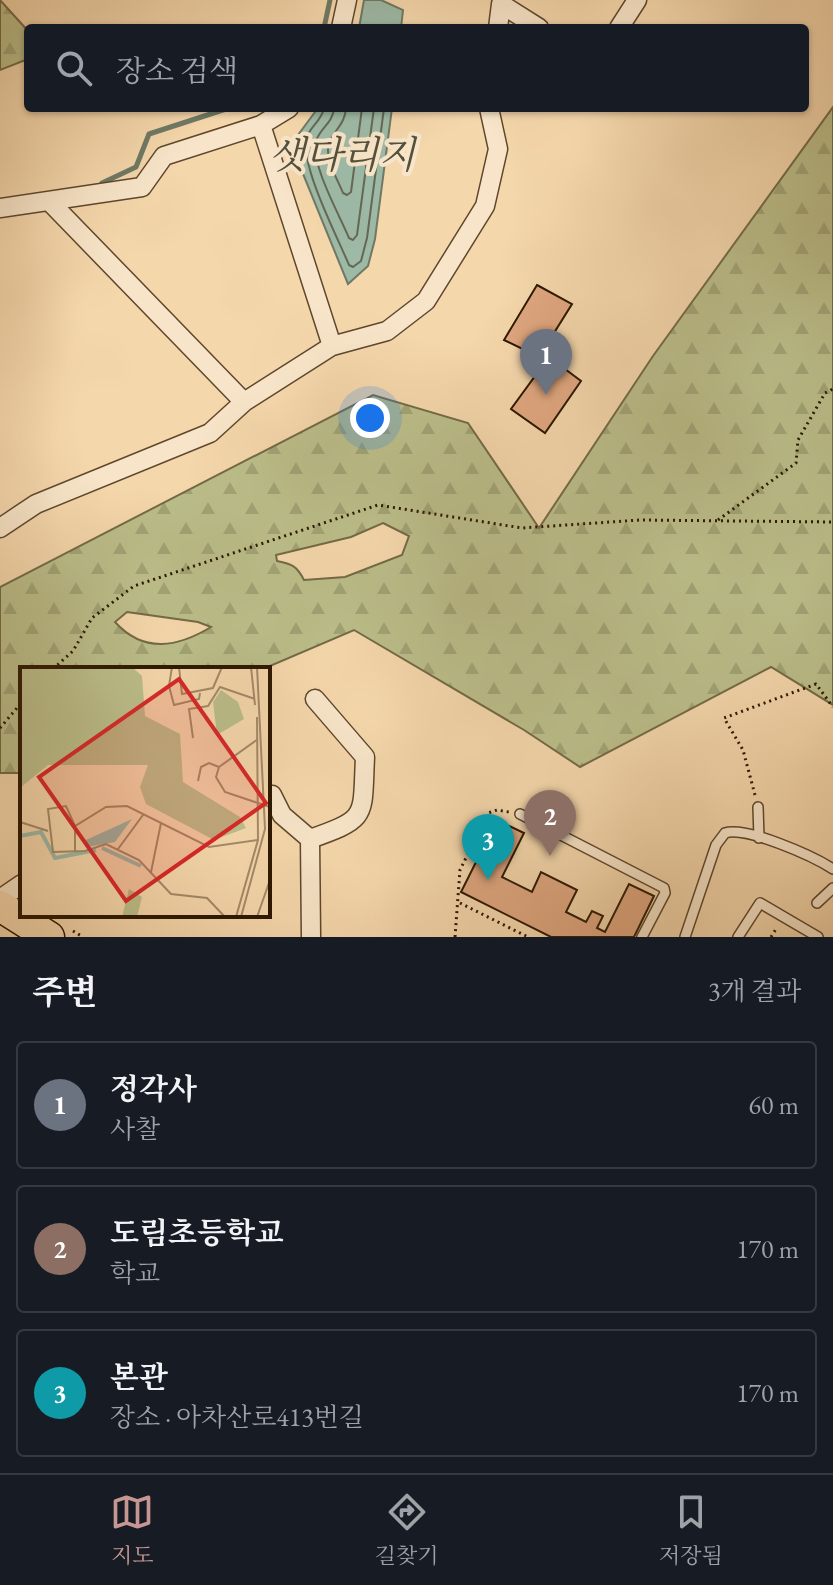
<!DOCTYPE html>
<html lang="ko">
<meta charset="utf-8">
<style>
body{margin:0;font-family:"EB Garamond","Noto Serif KR",serif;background:#242831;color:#f1f3f6}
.you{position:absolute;left:370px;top:418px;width:28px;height:28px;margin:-20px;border:6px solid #fff;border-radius:50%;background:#1a73e8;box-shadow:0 0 0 12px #1a73e833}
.badge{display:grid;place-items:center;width:52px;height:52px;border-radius:50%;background:#c59692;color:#fff;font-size:26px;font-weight:700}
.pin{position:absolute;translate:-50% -66px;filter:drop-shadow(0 2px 4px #0008)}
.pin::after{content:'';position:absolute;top:42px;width:28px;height:24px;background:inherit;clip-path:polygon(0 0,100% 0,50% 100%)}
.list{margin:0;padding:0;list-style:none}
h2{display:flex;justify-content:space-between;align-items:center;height:104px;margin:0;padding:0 32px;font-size:34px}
h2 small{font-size:26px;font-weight:400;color:#9ea1a6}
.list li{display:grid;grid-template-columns:52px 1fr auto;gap:24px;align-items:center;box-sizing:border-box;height:128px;margin:0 16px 16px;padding:0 16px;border:2px solid #363941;border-radius:8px}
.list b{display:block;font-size:30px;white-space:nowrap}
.list p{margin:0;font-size:26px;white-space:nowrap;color:#9ea1a6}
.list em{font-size:26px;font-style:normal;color:#9ea1a6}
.icon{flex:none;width:44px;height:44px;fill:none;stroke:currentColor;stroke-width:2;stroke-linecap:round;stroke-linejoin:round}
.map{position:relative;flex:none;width:833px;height:937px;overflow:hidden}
.search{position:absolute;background:#171b24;box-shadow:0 2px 6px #0004;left:24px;right:24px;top:24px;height:88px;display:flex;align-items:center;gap:20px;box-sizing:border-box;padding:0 28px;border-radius:8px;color:#9ea1a6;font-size:30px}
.sheet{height:536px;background:#171b24}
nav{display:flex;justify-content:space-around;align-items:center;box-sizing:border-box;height:112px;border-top:2px solid #363941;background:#171b24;font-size:22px;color:#9ea1a6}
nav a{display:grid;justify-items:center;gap:4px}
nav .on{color:#c59692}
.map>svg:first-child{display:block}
.forest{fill:url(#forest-firs);stroke:#736a46;stroke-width:2;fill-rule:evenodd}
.water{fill:#9dbaa7;stroke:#6f7965;stroke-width:2}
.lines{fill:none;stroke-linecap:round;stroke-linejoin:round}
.shore{stroke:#646854;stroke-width:2}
.stream{stroke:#6f7965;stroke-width:5}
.building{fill:#e0a780;stroke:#2b1702;stroke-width:2}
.lane-casing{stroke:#5e472c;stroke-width:12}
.street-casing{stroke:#5e472c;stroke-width:21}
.primary-casing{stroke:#2b1702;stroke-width:33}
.path{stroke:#2b1702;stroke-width:3;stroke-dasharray:2 4;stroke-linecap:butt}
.lane{stroke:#f8e5c9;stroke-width:9}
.street{stroke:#f8e5c9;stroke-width:18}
.primary{stroke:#f5d7ac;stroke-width:30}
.labels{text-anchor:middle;stroke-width:8;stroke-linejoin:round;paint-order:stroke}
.water-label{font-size:38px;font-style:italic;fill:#53503c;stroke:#f8e5c9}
.inset-river{fill:none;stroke:#9dbaa7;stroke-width:4}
.inset-road{fill:none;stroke:#a48a68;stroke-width:2}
.view{fill:#d62828;fill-opacity:0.15;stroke:#d62828;stroke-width:4}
.inset-edge{fill:none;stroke:#2b1702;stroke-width:4}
</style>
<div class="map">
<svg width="833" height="937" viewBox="0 0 833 937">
<defs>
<pattern id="forest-firs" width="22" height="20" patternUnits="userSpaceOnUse" patternTransform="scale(2)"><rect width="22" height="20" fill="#bbbe8a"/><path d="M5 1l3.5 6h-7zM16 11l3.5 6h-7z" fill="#a1a375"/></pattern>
</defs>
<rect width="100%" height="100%" fill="#f5d7ac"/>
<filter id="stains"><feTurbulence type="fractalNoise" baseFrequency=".0025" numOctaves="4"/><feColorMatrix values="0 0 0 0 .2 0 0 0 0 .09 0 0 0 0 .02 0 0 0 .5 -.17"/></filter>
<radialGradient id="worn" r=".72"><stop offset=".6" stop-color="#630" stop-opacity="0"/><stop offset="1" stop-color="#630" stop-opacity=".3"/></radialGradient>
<!-- forest -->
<path class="forest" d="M0,0L28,31V59L0,70Z
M833,107V705L771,667L580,767L524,730L354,630L263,669H22V773H0V587L373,395L468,423L539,528L653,356ZM383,523L409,536L402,555L345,577L304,580C297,566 292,564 277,561L276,555L351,537ZM127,612L198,622L211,627C178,647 144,654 115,622Z"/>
<!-- water -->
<path class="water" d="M364,0H381L403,10L401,28H359Z
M318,108H392L375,239L368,266L348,284L299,164L298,135Z"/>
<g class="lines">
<!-- shore -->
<path class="shore" d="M324,108C322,121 308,128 306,140C302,169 337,236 349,265L353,267L361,261L367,238L384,108
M334,108C333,123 320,128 316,141C310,163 340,216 349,238L353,240L357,235L374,108
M346,108C345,124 335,129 329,143C324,158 338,180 343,193L347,195L351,192L362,108"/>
<!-- stream -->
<path class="stream" d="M324,28L330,0
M102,183L136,167L149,134L229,108"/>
</g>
<!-- building -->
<path class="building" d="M537,285L572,304L539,357L504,340Z
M549,357L581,381L545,433L511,409Z
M497,820L524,833L502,877L532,892L541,872L577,890L566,912L586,922L592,911L603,916L597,928L605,932L629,884L654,896L634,937H551L461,892Z"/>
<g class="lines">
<defs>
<path id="lane" d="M758,807L759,838
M520,814L664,888L665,893L642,937
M817,903L833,888
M685,937L716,845L725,833C746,826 813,856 833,869
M738,937L760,903L818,937"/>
<path id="street" d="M341,28L347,0
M498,28L501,4L539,28
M619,28L637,0
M261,125L332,346
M49,201L244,402
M0,208L142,187L164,156L261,125L289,108
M0,528L36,504L210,433L244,402L332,346L387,331L426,301L485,206L498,149L489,108
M268,795H272L282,815L310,839L311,937
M310,839C369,818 362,818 365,757L315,699
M0,899L22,884"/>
<path id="primary" d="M0,906L49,937"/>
</defs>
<!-- lane casing -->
<use href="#lane" class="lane-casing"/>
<!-- street casing -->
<use href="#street" class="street-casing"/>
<!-- primary casing -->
<use href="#primary" class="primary-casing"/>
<!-- path -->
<path class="path" d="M718,520L796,463L798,440L825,393L833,389
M53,669L73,651L92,618L134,586L378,505L522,528L640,520L833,522
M0,728L22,702
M755,795L743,750L724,718L816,684L833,707
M460,903L528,937
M73,931L83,937
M455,937L460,870L488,813L497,810L509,812
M771,937L776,929"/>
<!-- lane -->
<use href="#lane" class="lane"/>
<!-- street -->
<use href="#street" class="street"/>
<!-- primary -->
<use href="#primary" class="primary"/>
</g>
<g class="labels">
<!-- water labels -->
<g class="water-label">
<text x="342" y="168">샛다리지</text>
</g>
</g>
<!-- overview -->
<g transform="translate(20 667)">
<rect width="250" height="250" fill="#f5d7ac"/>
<path d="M112,0L122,9L125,49L160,67L163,115L220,150L226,161L194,173L126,137L120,120L128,98H28L0,121V1ZM109,222L122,230L117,250H102Z" fill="#bbbe8a"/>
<path d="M201,23L218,35L224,52L197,68L193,35Z" fill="#bbbe8a"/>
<path d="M112,152L95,175L67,180L66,173Z" fill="#9dbaa7"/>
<path class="inset-river" d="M0,169L21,165L35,191L76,183M82,181L121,199"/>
<path class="inset-road" d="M152,0L149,19L154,38L179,32L180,26M159,0L162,27L193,21L202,0M231,0L235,38M173,71L169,42L188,39L200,20L235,32M238,72L199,100L196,110L205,125L250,140M178,114L181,100L189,96L199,100M0,155L28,164M55,159V184M98,182L123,148M131,205L141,156M205,250L187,231L151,227L119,193L86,177L65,184L33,185L28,142L46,139L55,159L86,140L107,139L189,180L237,173M216,250L238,173L237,50M221,250L245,162L237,0M237,250L250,213"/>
<path class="view" d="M159,12L246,136L106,234L19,110Z"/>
<rect width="250" height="250" class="inset-edge"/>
</g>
<rect width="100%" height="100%" filter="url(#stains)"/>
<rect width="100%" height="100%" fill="url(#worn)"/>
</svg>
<div class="you"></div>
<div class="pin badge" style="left:546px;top:395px;background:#6b7280">1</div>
<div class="pin badge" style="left:550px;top:856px;background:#8d6e63">2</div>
<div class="pin badge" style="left:488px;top:880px;background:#0f9aa8">3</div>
<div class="search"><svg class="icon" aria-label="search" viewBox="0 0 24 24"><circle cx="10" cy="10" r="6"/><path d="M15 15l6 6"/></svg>장소 검색</div>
</div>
<section class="sheet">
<h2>주변<small>3개 결과</small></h2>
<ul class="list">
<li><span class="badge" style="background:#6b7280">1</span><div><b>정각사</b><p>사찰</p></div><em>60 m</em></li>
<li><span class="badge" style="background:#8d6e63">2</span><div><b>도림초등학교</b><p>학교</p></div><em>170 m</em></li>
<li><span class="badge" style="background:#0f9aa8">3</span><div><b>본관</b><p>장소 · 아차산로413번길</p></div><em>170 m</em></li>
</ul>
</section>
<nav>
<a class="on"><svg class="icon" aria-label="map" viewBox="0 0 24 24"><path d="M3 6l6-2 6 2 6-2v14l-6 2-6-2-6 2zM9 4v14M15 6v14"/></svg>지도</a>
<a><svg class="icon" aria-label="directions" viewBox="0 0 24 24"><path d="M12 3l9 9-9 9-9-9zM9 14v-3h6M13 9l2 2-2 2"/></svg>길찾기</a>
<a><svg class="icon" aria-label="saved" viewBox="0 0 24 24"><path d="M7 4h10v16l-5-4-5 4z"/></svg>저장됨</a>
</nav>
